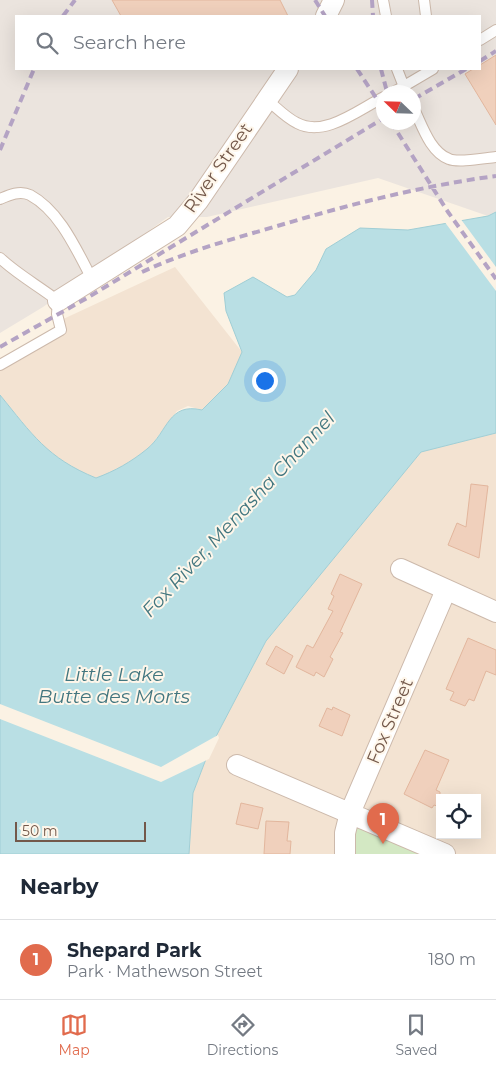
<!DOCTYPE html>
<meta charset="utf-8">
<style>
body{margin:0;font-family:Montserrat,sans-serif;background:#f2f2f3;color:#1f2937}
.controls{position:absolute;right:15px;bottom:15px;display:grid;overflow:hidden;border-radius:0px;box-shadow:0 5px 20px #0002}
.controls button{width:45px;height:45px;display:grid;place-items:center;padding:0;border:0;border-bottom:1px solid #e0e1e3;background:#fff;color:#1f2937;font:25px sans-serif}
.compass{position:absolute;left:376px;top:85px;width:45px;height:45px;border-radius:50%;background:#fff;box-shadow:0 5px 20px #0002;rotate:293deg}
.scale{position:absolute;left:15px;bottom:12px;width:131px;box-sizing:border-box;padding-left:5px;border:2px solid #73584a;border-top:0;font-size:14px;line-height:18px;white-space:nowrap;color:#73584a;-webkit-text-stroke:4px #fef6ea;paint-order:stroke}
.you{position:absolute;left:264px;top:380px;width:18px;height:18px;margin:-12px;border:4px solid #fff;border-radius:50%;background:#1a73e8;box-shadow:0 0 0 8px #1a73e833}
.badge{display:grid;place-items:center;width:32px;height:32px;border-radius:50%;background:#e16b4d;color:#fff;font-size:16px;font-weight:700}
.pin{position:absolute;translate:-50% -41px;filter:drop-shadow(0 1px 2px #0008)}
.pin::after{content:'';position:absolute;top:26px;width:18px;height:15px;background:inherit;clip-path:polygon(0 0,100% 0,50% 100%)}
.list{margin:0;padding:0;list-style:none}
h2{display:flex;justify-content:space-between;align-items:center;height:65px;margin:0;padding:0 20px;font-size:21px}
h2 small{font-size:16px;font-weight:400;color:#747a83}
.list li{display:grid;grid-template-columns:32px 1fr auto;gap:15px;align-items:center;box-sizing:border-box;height:80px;padding:0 20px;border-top:1px solid #e0e1e3}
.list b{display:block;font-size:19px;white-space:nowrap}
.list p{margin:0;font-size:16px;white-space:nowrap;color:#747a83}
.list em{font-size:16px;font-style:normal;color:#747a83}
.icon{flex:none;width:28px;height:28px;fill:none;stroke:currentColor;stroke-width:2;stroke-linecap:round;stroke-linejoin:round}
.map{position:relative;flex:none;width:496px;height:854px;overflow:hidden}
.search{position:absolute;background:#fff;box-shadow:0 5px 20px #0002;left:15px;right:15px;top:15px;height:55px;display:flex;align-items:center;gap:12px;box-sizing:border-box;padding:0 18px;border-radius:0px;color:#747a83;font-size:19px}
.sheet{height:145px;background:#fff}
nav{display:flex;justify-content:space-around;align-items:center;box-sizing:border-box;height:70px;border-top:1px solid #e0e1e3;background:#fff;font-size:14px;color:#747a83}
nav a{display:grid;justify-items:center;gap:2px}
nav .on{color:#e16b4d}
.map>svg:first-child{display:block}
.residential{fill:#f3e3d2;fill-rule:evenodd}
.industrial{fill:#ebe4de;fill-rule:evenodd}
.green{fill:#d3e8c3}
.water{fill:#b9dfe4;stroke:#a0ced5}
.pier{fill:#fbf2e4}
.building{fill:#f0d0bc;stroke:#e2b69d}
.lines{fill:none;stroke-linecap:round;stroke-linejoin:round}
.service-casing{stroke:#ccb9ab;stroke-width:12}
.minor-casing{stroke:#ccb9ab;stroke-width:22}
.service{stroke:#fff;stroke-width:10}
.minor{stroke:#fff;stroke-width:20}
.rail{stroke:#b4a3c4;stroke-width:4;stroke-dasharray:8 5;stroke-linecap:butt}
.labels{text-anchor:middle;stroke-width:4;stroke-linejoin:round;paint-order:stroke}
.street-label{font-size:18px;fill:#73584a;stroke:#fef6ea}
.water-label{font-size:19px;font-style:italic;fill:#42767f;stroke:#fef6ea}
</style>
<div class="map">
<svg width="496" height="854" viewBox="0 0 496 854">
<rect width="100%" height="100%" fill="#fbf2e4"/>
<!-- residential -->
<path class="residential" d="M175,267L242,352L228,385L202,410L188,406L177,411L149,448L118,470L96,478L73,468L44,448L0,395V365L61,331L59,321Z
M496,433V854H189L193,793L211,746L266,641L421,452ZM440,798H477V835H440Z"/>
<!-- industrial -->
<path class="industrial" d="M0,0H496V212L488,216L378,178L207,217H168L43,307L0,333ZM16,16H480V69H16ZM384,92H414V122H384Z"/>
<!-- green -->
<path class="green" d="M346,823L445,854H345Z"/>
<!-- water -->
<path class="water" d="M496,212V433L421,452L266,641L211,746L193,793L189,854H0V395C32,434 47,458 96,478C115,471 131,462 147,449C168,432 168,402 202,410L228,384L242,352L226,311L224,293L253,277L287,297L295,295L316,270L326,249L360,228L408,230L488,216Z"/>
<!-- pier -->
<path class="pier" d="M460,218L496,267V291L444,221Z
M0,704L161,767L218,735L219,738L209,759L161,782L0,719Z"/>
<!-- building -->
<path class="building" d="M112,0H280L288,16H121Z
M496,55V125L465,74L473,69H480V65Z
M471,484L488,486L479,558L448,545L457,523L466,527Z
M340,574L362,584L340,632L343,633L330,657L333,659L324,677L316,672L314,676L296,667L307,645L313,648L333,611L328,609L334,596L331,594Z
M468,638L496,650V675L486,671L474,701L469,699L465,706L450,700L454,692L446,689Z
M276,646L293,656L284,674L266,664Z
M333,707L350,715L342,736L319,726L327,708L332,710Z
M425,750L449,760L436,790L440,792V807L434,805L432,808L404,794Z
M241,803L263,808L258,829L236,824Z
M266,821L289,822L287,841H291L290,854H264Z"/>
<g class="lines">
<defs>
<path id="service" d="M383,0L386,16
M424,0L426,16
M480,40L496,30
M397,69L406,92
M394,92L433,69
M266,99C276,107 286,118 297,123C325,138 359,109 384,97
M414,109C422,125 430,152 449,159C458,163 485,158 496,157
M0,199C9,195 20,190 30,195C60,211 77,251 92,279
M0,258C18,275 39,286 58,301L57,314L61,330L0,365"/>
<path id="minor" d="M326,16L334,0
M58,301L177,226L198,201L288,69
M401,569L496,612
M237,765L445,854
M345,854V833L350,813L446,590"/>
</defs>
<!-- service casing -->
<use href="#service" class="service-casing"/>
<!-- minor casing -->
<use href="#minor" class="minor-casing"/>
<!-- service -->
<use href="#service" class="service"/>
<!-- minor -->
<use href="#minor" class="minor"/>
<!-- rail -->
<path class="rail" d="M315,0L325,16
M372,0L373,16
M63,16L75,0
M480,61L496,51
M357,69L384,110
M381,69L387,92
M414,99L466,69
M391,122L448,212L496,279
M0,150L34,69
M142,272C185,252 229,240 274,227C347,205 421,186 496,176
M0,347L87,298L384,118"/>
</g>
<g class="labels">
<!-- street labels -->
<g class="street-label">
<text transform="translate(218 168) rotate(-55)" y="6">River Street</text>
<text transform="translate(390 721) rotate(-67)" y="6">Fox Street</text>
</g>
<!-- water labels -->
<g class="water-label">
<text transform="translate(238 514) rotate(-47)" y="7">Fox River, Menasha Channel</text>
<text x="114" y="681">Little Lake<tspan x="114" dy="22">Butte des Morts</tspan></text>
</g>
</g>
</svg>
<div class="controls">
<button><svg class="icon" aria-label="locate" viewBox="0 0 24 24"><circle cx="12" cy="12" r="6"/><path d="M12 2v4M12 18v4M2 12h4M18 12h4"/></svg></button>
</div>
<svg class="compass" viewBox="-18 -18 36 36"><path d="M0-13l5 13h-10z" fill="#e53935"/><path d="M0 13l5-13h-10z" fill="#747a83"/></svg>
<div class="scale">50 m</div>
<div class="you"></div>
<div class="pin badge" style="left:383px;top:844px">1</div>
<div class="search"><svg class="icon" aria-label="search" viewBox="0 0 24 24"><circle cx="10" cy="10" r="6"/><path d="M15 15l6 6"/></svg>Search here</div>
</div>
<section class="sheet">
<h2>Nearby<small></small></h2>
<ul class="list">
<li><span class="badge">1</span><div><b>Shepard Park</b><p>Park · Mathewson Street</p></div><em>180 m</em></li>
</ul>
</section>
<nav>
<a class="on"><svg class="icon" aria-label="map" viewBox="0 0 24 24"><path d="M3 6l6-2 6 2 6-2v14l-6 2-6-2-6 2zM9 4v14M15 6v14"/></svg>Map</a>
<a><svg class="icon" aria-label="directions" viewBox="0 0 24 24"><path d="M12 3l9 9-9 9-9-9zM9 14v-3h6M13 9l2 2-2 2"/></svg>Directions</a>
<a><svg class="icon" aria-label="saved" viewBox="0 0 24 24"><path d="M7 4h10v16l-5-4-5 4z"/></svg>Saved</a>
</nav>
